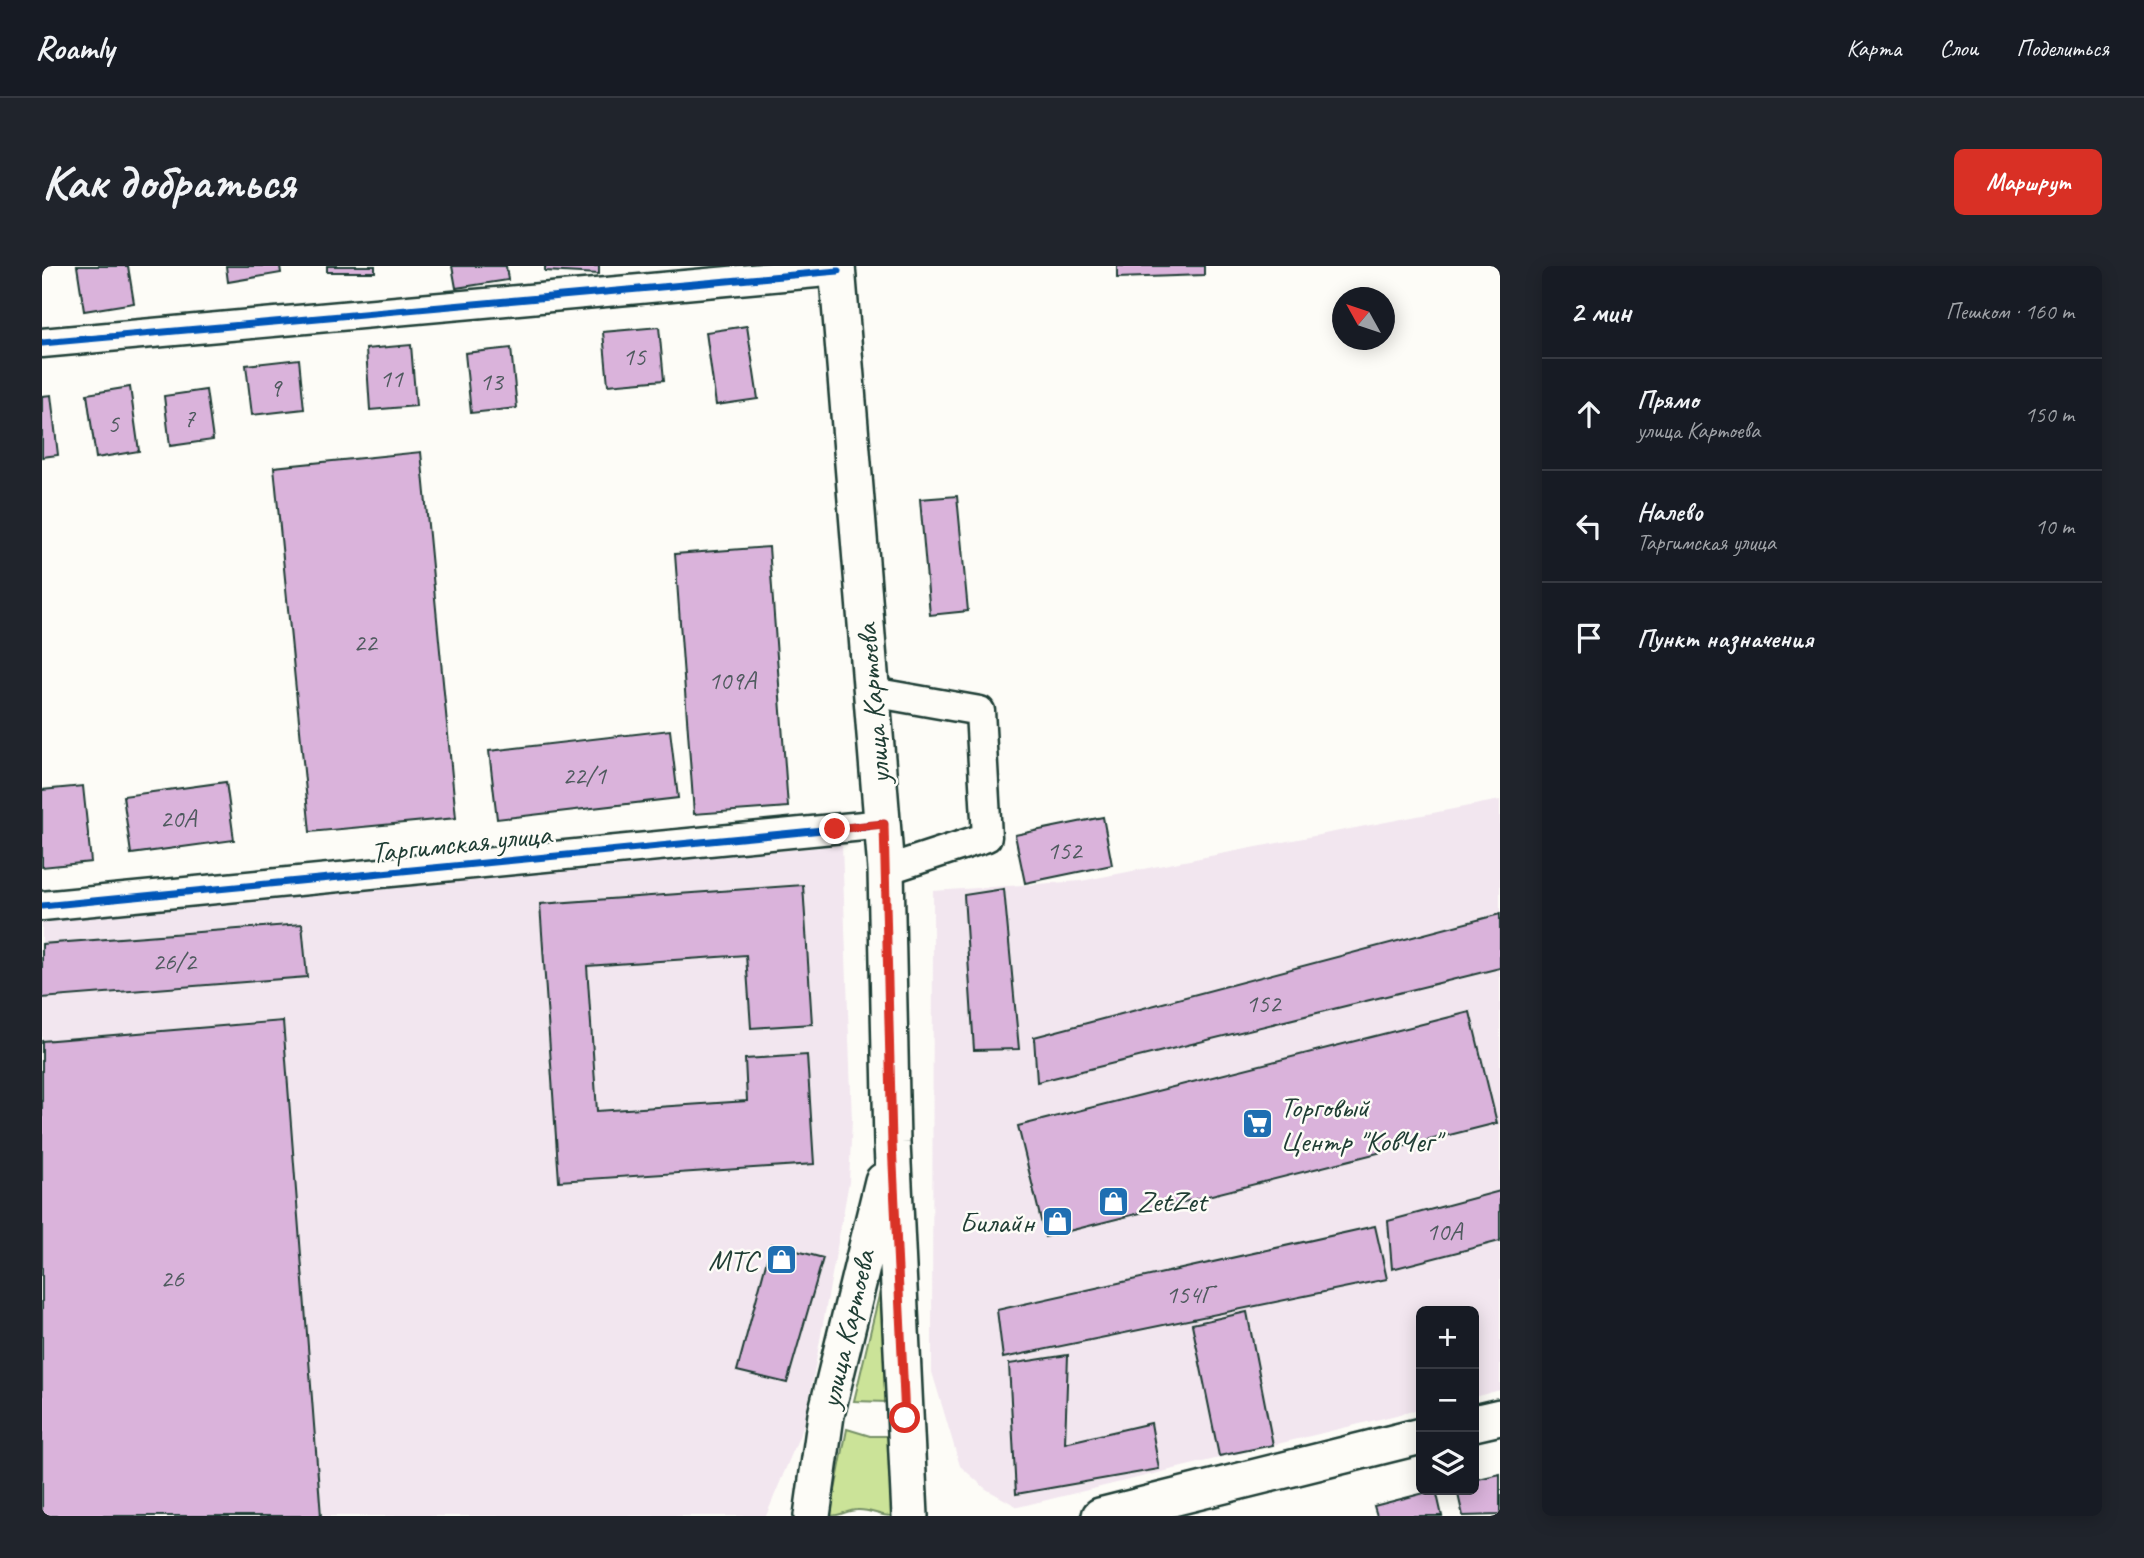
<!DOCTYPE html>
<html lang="ru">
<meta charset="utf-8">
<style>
body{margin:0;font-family:Caveat,sans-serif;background:#20242c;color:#f1f3f6}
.controls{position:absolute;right:21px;bottom:21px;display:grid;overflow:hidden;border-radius:10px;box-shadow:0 4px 18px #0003}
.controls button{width:63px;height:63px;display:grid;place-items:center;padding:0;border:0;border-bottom:2px solid #363941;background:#171b24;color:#f1f3f6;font:35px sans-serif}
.compass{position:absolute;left:1290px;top:21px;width:63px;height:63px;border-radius:50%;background:#171b24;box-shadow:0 4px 18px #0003;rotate:310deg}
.stop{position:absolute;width:21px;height:21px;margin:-16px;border:5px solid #d93025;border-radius:50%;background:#fff}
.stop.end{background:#d93025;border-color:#fff;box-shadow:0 2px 7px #0008}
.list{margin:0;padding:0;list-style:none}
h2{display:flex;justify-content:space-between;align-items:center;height:91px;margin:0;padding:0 28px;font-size:30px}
h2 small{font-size:23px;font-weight:400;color:#9ea1a6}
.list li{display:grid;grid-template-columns:46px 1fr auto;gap:21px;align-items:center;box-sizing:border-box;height:112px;padding:0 28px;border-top:2px solid #363941}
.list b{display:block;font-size:26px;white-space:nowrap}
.list p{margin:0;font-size:23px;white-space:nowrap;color:#9ea1a6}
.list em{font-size:23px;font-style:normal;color:#9ea1a6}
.icon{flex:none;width:38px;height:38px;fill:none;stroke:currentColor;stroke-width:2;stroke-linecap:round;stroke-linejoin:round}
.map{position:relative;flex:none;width:1458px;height:1250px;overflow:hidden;border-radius:10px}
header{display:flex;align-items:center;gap:42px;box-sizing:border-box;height:98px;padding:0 35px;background:#171b24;border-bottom:2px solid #363941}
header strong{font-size:33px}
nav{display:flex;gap:38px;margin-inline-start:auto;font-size:24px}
.intro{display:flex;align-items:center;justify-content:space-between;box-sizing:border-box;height:168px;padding:0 42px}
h1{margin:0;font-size:49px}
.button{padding:18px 32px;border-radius:10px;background:#d93025;color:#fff;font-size:24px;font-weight:700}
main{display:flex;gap:42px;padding:0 42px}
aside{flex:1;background:#171b24;border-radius:10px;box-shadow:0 4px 18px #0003}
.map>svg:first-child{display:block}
.built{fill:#f2e6ef}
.green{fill:#cbe398;stroke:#759066;stroke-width:2}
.building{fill:#dab3db;stroke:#1f3d34;stroke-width:2}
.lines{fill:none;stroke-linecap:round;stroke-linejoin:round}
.minor-casing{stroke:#1f3d34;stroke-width:33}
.major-casing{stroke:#1f3d34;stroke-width:40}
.minor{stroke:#fdfcf7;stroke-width:28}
.major{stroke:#fdfcf7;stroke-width:35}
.cycleway-casing{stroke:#fdfcf7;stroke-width:11}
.cycleway{stroke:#0057b8;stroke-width:7}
.route{stroke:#d93025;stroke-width:9}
.labels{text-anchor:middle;stroke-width:5;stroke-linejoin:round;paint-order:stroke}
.number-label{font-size:26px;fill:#4e5a5e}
.street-label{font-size:30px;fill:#1f3d34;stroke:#fdfcf7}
.poi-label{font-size:30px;fill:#1f3d34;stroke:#fdfcf7;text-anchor:start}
</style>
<header>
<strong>Roamly</strong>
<nav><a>Карта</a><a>Слои</a><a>Поделиться</a></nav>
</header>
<div class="intro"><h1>Как добраться</h1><a class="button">Маршрут</a></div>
<main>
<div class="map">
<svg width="1458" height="1250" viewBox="0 0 1458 1250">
<rect width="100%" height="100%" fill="#fdfcf7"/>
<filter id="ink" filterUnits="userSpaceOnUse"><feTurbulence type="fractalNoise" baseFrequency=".0143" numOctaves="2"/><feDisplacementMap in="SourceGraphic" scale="14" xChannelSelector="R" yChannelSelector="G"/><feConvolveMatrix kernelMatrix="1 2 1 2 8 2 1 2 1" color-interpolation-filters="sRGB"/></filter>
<g filter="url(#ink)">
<!-- built -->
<path class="built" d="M1458,534V1124L1432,1131V1045H1379V1143L976,1241L944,1223L918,1200L890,1106L891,625L1039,615Z
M800,579L810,854L807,916L763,1156L724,1250H0V654Z"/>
<!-- green -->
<path class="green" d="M847,987L846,1136L812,1135Z
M805,1163L828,1170H850L849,1250C837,1250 828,1243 815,1244C806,1244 798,1250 788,1250Z"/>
<!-- building -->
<path class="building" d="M35,0H86L92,37L42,45Z
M184,0H238L239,7L186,16Z
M285,0H333V6H285Z
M410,0H464L466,14L414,22Z
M503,0H557V8L503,5Z
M1075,0H1162V9L1075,12Z
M705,60L716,133L674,139L664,66Z
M617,61L622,114L566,119L561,66Z
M369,79L374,140L328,144L324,83Z
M469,82L475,142L429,147L423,87Z
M257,93L262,143L210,149L204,99Z
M88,121L97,185L54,192L45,128Z
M164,124L171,174L128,180L122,130Z
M9,129L16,189L0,191V130Z
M379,186L414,552L268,566L232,201Z
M915,230L926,345L888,349L878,233Z
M727,281L746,541L652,548L633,288Z
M628,464L636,532L455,553L447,485Z
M184,516L192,574L89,588L81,530Z
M41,520L49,596L0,601V524Z
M1061,551L1070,599L983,617L973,569Z
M761,619L770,758L709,762L704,689L545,700L555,845L705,835L703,793L765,789L772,898L517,915L498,638Z
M962,623L977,783L932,784L922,629Z
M1458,648V702L995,816L992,771Z
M260,658L265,711L0,732V678Z
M1428,746L1455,857L1003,971L976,860Z
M241,755L279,1250H0V775Z
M1458,925V975L1350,1003L1346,955Z
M1333,960L1345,1013L961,1092L955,1044Z
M729,978L781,992L745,1117L695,1105Z
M1205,1046L1231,1179L1177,1190L1150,1058Z
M1026,1089L1023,1177L1109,1157L1117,1203L974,1228L967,1098Z
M1458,1208V1249L1421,1250L1415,1224H1432V1214Z
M1394,1224L1400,1250H1335L1332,1240Z"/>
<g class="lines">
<defs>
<path id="minor" d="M0,77L796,5
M830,426L938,445L945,571L844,604
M0,640L842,558"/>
<path id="major" d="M795,0L844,604L850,877L868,1250
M1432,1157L1458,1151
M770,1250L784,1149L841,915
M1058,1250L1379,1170"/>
</defs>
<!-- minor casing -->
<use href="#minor" class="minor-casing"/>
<!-- major casing -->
<use href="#major" class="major-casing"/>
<!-- minor -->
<use href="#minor" class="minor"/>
<!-- major -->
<use href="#major" class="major"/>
<defs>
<path id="cycleway" d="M0,77L796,5
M0,640L842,558"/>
</defs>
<!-- cycleway casing -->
<use href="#cycleway" class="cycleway-casing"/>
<!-- cycleway -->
<use href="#cycleway" class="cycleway"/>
</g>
</g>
<g class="lines" filter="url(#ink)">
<!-- route -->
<path class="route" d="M793,563L842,558L850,877L863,1152"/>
</g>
<!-- icons -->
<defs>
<symbol id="supermarket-square" viewBox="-11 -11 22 22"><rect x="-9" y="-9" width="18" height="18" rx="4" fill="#1f6fb2" stroke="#fdfcf7"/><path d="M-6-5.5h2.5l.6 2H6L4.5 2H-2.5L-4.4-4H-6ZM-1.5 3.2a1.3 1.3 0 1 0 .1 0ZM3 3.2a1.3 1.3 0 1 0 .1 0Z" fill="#fff"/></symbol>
<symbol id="shop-square" viewBox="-11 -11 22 22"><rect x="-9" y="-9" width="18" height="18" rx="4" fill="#1f6fb2" stroke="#fdfcf7"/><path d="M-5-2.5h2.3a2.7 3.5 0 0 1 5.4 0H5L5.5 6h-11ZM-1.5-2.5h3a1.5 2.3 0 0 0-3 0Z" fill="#fff"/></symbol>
</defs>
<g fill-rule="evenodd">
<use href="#supermarket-square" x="1198" y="840" width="35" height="35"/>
<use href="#shop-square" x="1054" y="918" width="35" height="35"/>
<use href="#shop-square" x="998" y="938" width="35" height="35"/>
<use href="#shop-square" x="722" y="976" width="35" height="35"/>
</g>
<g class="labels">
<!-- number labels -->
<g class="number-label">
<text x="592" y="99">15</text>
<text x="349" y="121">11</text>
<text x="449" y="124">13</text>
<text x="233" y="130">9</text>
<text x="147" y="161">7</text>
<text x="71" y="166">5</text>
<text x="323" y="385">22</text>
<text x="690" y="423">109А</text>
<text x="542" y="518">22/1</text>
<text x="136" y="561">20А</text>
<text x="1022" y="593">152</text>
<text x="132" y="704">26/2</text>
<text x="1221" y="746">152</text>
<text x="1402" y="974">10А</text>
<text x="130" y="1021">26</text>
<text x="1147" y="1037">154Г</text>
</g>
<!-- street labels -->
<g class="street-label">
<text transform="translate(831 438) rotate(-95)" y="10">улица Картоева</text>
<text transform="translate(419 577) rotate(-6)" y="10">Таргимская улица</text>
<text transform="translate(805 1063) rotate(-77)" y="10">улица Картоева</text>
</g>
<!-- poi labels -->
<g class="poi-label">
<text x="1238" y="851">Торговый<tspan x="1238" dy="34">Центр "КовЧег"</tspan></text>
<text x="1095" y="945">ZetZet</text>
<text x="992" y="966" text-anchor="end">Билайн</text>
<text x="716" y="1004" text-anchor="end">МТС</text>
</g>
</g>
</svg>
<div class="controls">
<button>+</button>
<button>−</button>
<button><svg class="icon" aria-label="layers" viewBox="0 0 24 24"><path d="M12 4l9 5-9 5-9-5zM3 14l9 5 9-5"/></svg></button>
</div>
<svg class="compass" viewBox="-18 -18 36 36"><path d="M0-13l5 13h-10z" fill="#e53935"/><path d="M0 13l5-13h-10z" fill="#9ea1a6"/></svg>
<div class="stop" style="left:863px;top:1152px"></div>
<div class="stop end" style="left:793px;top:563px"></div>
</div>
<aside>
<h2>2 мин<small>Пешком · 160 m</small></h2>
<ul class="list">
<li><svg class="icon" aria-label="ahead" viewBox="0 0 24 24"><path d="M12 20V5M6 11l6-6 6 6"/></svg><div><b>Прямо</b><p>улица Картоева</p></div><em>150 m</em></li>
<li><svg class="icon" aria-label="left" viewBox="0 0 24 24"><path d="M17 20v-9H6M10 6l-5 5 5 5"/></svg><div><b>Налево</b><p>Таргимская улица</p></div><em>10 m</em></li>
<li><svg class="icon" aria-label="arrive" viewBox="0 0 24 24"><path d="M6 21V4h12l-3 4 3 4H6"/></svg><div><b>Пункт назначения</b></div></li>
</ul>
</aside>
</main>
